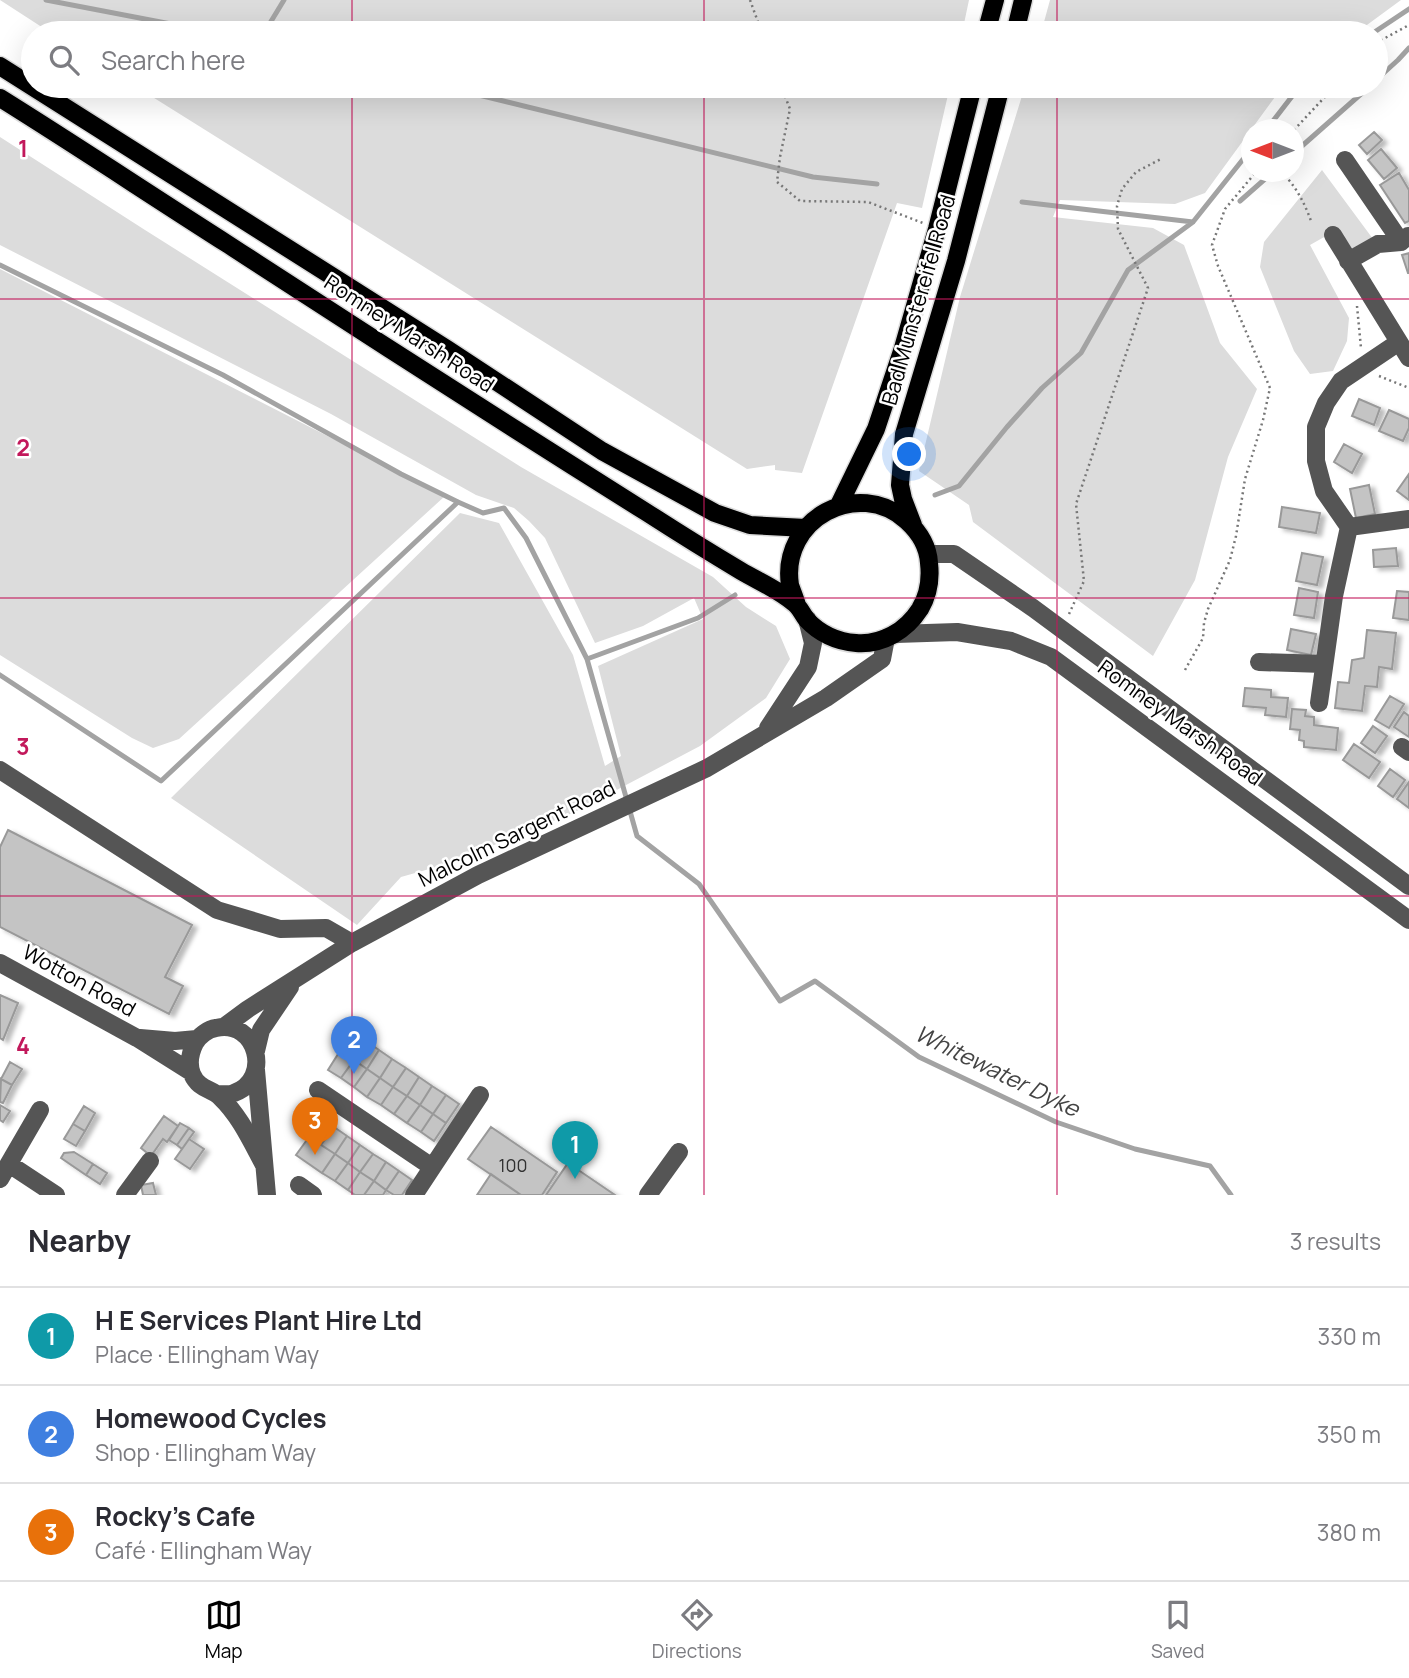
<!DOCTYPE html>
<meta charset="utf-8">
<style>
body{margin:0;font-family:Manrope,sans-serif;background:#f7f7f7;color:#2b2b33}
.compass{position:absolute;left:1241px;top:119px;width:63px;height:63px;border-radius:50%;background:#fff;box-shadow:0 7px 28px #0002;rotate:270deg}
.you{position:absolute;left:910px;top:455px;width:24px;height:24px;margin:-18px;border:5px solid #fff;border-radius:50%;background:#1a73e8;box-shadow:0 0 0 10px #1a73e833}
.badge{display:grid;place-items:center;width:46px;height:46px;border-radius:50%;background:#000;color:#fff;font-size:23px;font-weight:700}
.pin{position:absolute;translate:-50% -58px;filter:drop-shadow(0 2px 4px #0008)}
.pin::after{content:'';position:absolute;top:37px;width:24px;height:21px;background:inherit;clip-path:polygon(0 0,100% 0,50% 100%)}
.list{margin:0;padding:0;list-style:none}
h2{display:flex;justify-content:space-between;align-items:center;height:91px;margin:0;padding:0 28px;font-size:30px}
h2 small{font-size:23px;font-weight:400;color:#7c7c81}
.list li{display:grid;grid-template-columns:46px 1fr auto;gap:21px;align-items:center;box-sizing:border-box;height:98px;padding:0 28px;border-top:2px solid #e1e1e2}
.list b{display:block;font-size:26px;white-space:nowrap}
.list p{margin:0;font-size:23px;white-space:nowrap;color:#7c7c81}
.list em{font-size:23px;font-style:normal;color:#7c7c81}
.icon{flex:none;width:38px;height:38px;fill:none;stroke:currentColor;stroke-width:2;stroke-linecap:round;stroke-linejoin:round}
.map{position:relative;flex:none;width:1409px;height:1195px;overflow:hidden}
.search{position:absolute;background:#fff;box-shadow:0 7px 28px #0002;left:21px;right:21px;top:21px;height:77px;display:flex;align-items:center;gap:18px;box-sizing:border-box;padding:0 24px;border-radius:38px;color:#7c7c81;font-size:26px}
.sheet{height:385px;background:#fff}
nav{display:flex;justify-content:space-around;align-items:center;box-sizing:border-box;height:98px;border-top:2px solid #e1e1e2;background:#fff;font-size:19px;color:#7c7c81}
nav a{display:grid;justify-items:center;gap:4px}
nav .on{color:#000}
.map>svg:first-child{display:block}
.green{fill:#dcdcdc}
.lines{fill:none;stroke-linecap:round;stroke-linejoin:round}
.stream{stroke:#a3a3a3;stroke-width:5}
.building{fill:#c4c4c4;stroke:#999;stroke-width:2;filter:url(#shadow)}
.major-casing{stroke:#dbdbdb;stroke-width:21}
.path{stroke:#777;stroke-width:2.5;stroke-dasharray:2 3.5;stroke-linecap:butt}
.minor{stroke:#555;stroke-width:18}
.major{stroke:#000;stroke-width:18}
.grid{fill:none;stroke:#c2185b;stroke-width:2;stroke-opacity:0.55}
.labels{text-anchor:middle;stroke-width:5;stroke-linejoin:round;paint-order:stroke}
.number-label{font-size:18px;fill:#313131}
.street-label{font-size:21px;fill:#000;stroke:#fff}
.water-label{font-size:23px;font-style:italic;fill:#444;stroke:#fff}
.grid-label{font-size:23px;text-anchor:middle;font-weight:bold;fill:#c2185b;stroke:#fff;stroke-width:5;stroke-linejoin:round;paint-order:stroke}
</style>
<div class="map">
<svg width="1409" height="1195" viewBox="0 0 1409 1195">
<defs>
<filter id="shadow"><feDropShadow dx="5" dy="3" stdDeviation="2" flood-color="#0004"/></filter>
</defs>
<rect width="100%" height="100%" fill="#fff"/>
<!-- green -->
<path class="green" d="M0,0H969L962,33H51Z
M1050,0H1401L1356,33H1041Z
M135,86H950L922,208L897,203L802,473L775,470V465L747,469Z
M1025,86H1288L1275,97L1205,193L1175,204L1060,200L1053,217L1153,228L1184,245L1220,343L1257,389L1228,457L1195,580L1153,656L973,522L969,505L919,471L960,297Z
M0,137L145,230L521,467L713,577L746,607L776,626L790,659L766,698L700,746L573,813L447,864L401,877L357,925L171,798L460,513L499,523L573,655L605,766L621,756L598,666L703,619L694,598L643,626L595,643L545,538L529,521L514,508L476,495L331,414L0,245Z
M1322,170L1373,239L1356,250L1347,247L1333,232L1310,245L1349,318L1347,341L1333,371L1310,374L1294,351L1260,267L1264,242Z
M0,269L445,496L179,739L153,748L132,738L0,655Z"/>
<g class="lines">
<!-- stream -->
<path class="stream" d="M46,0L218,33
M264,33L284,0
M1373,33L1409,9
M1376,80L1398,60L1409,48
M442,86L813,177L877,184
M1266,130L1300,86
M1294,153L1370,86
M1240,201L1273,172
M1022,202L1193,222
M0,265L223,375L401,474L458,502L483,513L504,508L526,538L587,659L637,836L699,884L780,1001L815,981L919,1057L1056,1122L1135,1149L1210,1166L1231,1195
M935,495L959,486L1007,427L1042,388L1081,353L1128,270L1193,222L1252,148
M587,659L698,618L735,595
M0,675L161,781L458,502"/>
</g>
<!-- building -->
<path class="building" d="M1374,132L1382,140L1367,154L1359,145Z
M1381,149L1397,168L1384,179L1368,160Z
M1399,173L1409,190V221L1405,223L1380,185Z
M1409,253V273H1408L1402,255Z
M1359,399L1380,408L1374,425L1352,416Z
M1389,410L1409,419V428L1403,441L1379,431Z
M1344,444L1362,454L1352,473L1334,462Z
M1409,474V500L1397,491Z
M1369,485L1375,514L1356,518L1350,489Z
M1282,507L1320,513L1316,533L1279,527Z
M1396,548L1398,566L1374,567L1373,550Z
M1302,553L1323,557L1317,585L1296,581Z
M1299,588L1318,592L1314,618L1294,615Z
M1397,591L1409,592V620L1393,618Z
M1291,629L1316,634L1311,655L1287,650Z
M1367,630L1396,633L1392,669L1379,667L1377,687L1365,686L1362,711L1335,708L1338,682L1349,683L1352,660L1364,658Z
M1245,688L1271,690V697L1288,698L1286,717L1265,715L1266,708L1243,706Z
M1390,696L1404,704L1389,728L1375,720Z
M1292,709L1306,710L1305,716L1314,717V725L1338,728L1336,750L1304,747V741L1299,740L1300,730L1290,729Z
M1404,712L1409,716V737L1394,727Z
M1373,726L1387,736L1375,753L1361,743Z
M1354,744L1380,762L1369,778L1343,760Z
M1390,769L1405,780L1393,797L1378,786Z
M1409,782V808L1397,799Z
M8,830L192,925L165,977L183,986L169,1014L0,927V847Z
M0,995L18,1003L3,1040L0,1038Z
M352,1032L366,1041L354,1060L340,1051Z
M366,1041L379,1050L367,1069L354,1060Z
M379,1050L392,1059L380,1078L367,1069Z
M340,1051L354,1060L341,1078L328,1070Z
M392,1059L406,1068L393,1087L380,1078Z
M354,1060L367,1069L354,1087L341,1078Z
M10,1062L22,1069L12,1085L1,1079Z
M406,1068L419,1077L407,1096L393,1087Z
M367,1069L380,1078L367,1097L354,1087Z
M419,1077L432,1086L420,1105L407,1096Z
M380,1078L393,1087L381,1105L367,1097Z
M1,1079L12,1085L3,1103L0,1102Z
M432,1086L446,1095L433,1114L420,1105Z
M393,1087L407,1096L394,1114L381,1105Z
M446,1095L459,1104L446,1123L433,1114Z
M407,1096L420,1105L407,1123L394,1114Z
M0,1105L10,1111L3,1122L0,1120Z
M420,1105L433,1114L421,1132L407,1123Z
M84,1106L95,1113L85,1131L73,1124Z
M433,1114L446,1123L434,1141L421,1132Z
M164,1116L178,1126L167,1142L163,1139L151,1156L141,1148Z
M321,1118L334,1127L321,1145L309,1137Z
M180,1123L189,1128L177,1145L169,1140Z
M73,1124L85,1131L76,1146L64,1139Z
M334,1127L347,1136L335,1154L321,1145Z
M491,1127L557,1172L542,1195H521L468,1159Z
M189,1128L194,1132L182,1149L177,1145Z
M347,1136L360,1145L348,1163L335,1154Z
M309,1137L335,1154L322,1173L296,1155Z
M189,1139L204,1149L190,1169L175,1159Z
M360,1145L373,1154L360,1172L348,1163Z
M74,1152L93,1164L86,1175L61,1158L64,1153Z
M335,1154L348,1163L335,1181L322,1173Z
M373,1154L386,1162L374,1181L360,1172Z
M386,1162L399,1171L386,1190L374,1181Z
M348,1163L360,1172L348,1190L335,1181Z
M568,1163L615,1195H546Z
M93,1164L107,1173L100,1184L86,1175Z
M399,1171L412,1180L402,1195H394L386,1190Z
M360,1172L374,1181L364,1195H355L348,1190Z
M491,1174L521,1195H477Z
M374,1181L386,1190L383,1195H364Z
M153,1183L156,1195H143L141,1185Z"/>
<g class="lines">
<defs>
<path id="major" d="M986,33L995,0
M1015,33L1023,0
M0,66L447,349L602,451L715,513L750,525L806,528
M0,98C77,146 152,196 229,245C367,335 506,424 646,512C677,532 709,552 741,571C758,581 779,590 794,603C800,607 802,614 807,620C819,633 837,642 856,643C882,645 906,631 920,609C929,594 931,580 929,563C928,546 919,532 907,521C858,477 780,519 790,585C792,591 795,598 797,605
M839,505L876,429L903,348L937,229L973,86
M913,525L903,499L900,485L904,434L956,261L1001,86"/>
</defs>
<!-- major casing -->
<use href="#major" class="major-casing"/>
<!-- path -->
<path class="path" d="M750,0L762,33
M1376,43L1409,25
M781,86L790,109L780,157L777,182L800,201L868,202L923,223
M1294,130L1335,86
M1281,172C1295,184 1305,204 1311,221
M1357,306L1361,348
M1379,376L1409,388
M1069,614L1084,581L1076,504L1148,288L1118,229L1117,206L1122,189L1136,172L1161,159
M1185,670L1203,638L1204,623L1208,609L1230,560L1236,536L1245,479L1263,420L1270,388L1218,266L1212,245L1225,209L1256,172"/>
<!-- minor -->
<path class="minor" d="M1345,160L1401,242
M1333,235L1409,358
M1348,261L1378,244L1401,242L1408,236
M1349,527L1409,519
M928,554H954L1033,608L1409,886
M896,634L957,632L1011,641L1051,657L1409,920
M1259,662L1324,664
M1319,703L1334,596L1349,527L1324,491L1316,461V427L1326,403L1341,381L1399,342
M768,728L808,667L813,643L807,619
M1402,747L1409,752
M0,770L217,910L280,929L326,928L352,943
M0,963L137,1038L191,1072
M225,1026L248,1009L352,943L478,875L707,768L826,698L882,659L886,638
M140,1038L175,1041L197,1039
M256,1051L261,1030L290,987
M256,1070L267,1195
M318,1090L432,1167
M218,1094C223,1094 230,1095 234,1093C273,1079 257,1019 216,1028C208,1029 199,1036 195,1043C190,1053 188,1064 192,1074C199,1090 211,1088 220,1097C240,1116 251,1141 264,1165
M9,1164L56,1195
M0,1179L40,1110
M299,1185L313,1195
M125,1195L150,1161
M414,1195L480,1095
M648,1195L679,1152"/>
<!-- major -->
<use href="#major" class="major"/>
</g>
<!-- grid -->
<path class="grid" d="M352,0V33M704,0V33M1057,0V33M352,86V1195M704,86V1195M1057,86V1195M0,299H1409M0,598H1409M0,896H1409"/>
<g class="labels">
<!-- number labels -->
<g class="number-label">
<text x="513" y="1172">100</text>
</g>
<!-- street labels -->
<g class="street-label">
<text transform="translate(919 300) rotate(-74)" y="7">Bad Munstereifel Road</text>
<text transform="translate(409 334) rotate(33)" y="7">Romney Marsh Road</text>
<text transform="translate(1180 723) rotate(36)" y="7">Romney Marsh Road</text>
<text transform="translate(517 834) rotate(-26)" y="7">Malcolm Sargent Road</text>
<text transform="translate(79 981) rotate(29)" y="7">Wotton Road</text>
</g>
<!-- water labels -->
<g class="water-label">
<text transform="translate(997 1071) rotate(26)" y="8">Whitewater Dyke</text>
</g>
</g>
<g class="grid-label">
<text x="23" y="157">1</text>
<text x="23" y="456">2</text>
<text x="23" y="755">3</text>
<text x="23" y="1054">4</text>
</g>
</svg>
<svg class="compass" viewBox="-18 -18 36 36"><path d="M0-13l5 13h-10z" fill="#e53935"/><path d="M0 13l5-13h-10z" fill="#7c7c81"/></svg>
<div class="you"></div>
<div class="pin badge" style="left:575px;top:1179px;background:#0f9aa8">1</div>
<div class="pin badge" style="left:354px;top:1074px;background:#3f7fe0">2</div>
<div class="pin badge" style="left:315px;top:1155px;background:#e8710a">3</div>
<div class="search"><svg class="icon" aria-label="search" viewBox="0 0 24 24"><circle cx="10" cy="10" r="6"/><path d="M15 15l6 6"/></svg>Search here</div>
</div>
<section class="sheet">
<h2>Nearby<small>3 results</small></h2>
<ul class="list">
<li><span class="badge" style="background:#0f9aa8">1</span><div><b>H E Services Plant Hire Ltd</b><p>Place · Ellingham Way</p></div><em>330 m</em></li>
<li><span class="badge" style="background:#3f7fe0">2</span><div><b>Homewood Cycles</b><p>Shop · Ellingham Way</p></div><em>350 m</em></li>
<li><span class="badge" style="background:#e8710a">3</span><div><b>Rocky's Cafe</b><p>Café · Ellingham Way</p></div><em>380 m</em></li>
</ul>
</section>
<nav>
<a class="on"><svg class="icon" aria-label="map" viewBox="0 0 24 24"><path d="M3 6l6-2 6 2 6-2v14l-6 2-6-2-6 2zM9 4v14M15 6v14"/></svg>Map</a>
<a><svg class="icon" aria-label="directions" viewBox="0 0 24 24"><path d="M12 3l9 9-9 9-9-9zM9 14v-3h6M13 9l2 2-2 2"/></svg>Directions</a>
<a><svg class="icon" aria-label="saved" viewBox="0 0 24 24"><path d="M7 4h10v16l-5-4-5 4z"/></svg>Saved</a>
</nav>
